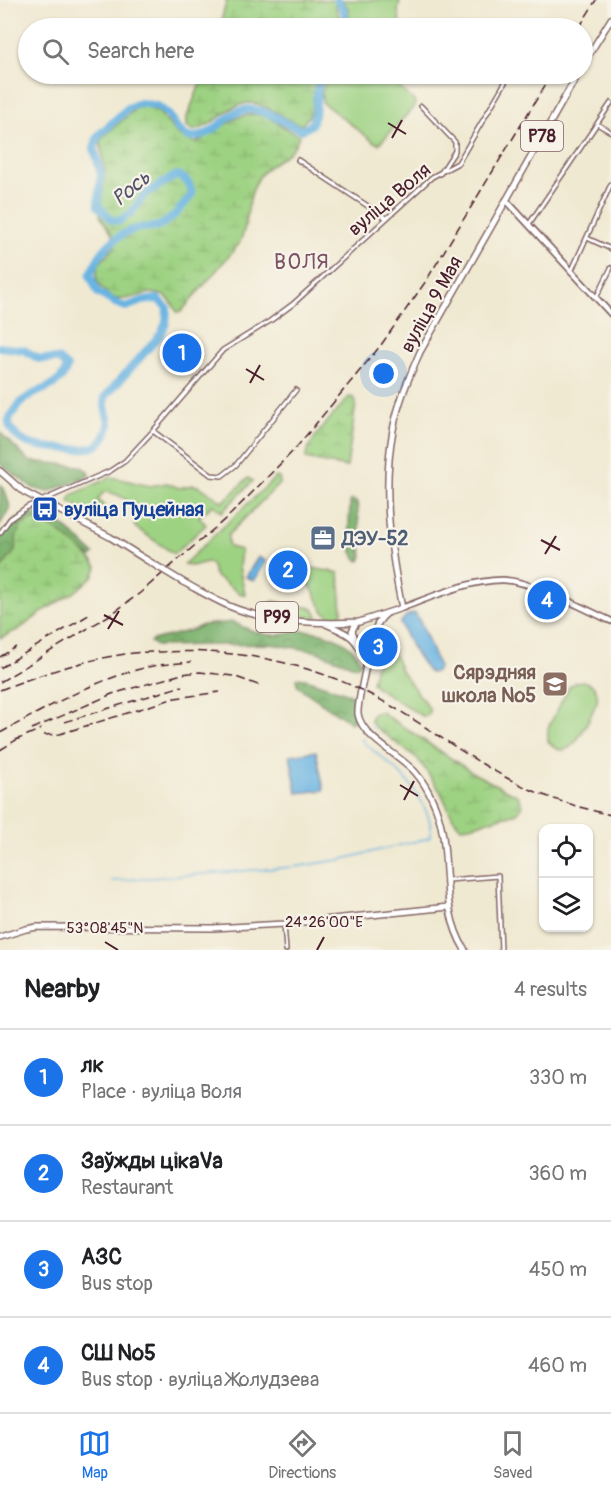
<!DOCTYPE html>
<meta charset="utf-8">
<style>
body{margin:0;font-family:Pangolin,sans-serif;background:#f2f2f2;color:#202124}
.controls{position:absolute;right:18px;bottom:18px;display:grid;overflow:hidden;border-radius:12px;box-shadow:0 2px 4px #0004}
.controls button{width:54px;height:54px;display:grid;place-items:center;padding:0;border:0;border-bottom:2px solid #e0e0e0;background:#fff;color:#202124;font:30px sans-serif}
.you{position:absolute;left:384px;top:374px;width:21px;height:21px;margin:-15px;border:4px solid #fff;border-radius:50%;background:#1a73e8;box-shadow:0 0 0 9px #1a73e833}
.badge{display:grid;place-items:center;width:39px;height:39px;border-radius:50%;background:#1a73e8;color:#fff;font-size:20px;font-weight:700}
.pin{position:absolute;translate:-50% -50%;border:3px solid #fff;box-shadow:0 2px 6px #0006}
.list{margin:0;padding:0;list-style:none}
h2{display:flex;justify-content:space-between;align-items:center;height:78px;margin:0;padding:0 24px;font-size:26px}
h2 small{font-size:20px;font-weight:400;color:#757577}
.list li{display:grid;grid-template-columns:39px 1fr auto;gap:18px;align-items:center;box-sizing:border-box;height:96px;padding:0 24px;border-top:2px solid #e0e0e0}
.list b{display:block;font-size:22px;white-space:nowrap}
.list p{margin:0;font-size:20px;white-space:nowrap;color:#757577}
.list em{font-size:20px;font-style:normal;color:#757577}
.icon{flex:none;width:33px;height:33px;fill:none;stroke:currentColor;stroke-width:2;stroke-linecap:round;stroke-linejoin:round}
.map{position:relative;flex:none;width:611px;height:950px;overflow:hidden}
.search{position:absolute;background:#fff;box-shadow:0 2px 4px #0004;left:18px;right:18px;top:18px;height:66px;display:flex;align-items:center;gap:15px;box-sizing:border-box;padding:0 21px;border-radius:33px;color:#757577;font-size:22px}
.sheet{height:462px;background:#fff}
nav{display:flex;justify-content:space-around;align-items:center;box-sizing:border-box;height:84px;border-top:2px solid #e0e0e0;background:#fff;font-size:16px;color:#757577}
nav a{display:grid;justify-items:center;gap:3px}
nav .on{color:#1a73e8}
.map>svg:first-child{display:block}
.green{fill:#9dd282;stroke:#747856;stroke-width:1.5}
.forest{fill:url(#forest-crowns);stroke:#646a4e;stroke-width:1.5}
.wetland{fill:url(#wetland-marsh);stroke:#747856;stroke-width:1.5}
.water{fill:#69b4e2;stroke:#5a6a86;stroke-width:1.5}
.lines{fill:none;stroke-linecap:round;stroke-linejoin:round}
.stream{stroke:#69b4e2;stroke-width:1.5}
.river{stroke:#69b4e2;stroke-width:8}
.street-casing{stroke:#846665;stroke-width:6}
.secondary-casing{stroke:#846665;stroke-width:8}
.primary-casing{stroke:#846665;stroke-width:8}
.street{stroke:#fff;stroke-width:3}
.secondary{stroke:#fff;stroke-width:4.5}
.primary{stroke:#fff;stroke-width:5}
.rail{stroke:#4a1f2b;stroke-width:1.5;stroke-dasharray:9 4.5;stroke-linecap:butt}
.primary-bridge-casing{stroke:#846665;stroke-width:8;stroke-linecap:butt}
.primary-bridge{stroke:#fff;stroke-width:5}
.ticks{fill:none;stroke:#4a1f2b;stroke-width:2}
.labels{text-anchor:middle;stroke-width:4.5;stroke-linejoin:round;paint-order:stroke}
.shield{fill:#f7f3e8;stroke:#7e5f64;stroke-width:1.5}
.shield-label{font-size:18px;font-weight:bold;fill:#4a1f2b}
.street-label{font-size:20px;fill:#4a1f2b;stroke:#f7f3e8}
.transit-label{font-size:20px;font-weight:bold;fill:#164399;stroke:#f7f3e8;text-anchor:start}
.service-label{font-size:20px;font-weight:bold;fill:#4e5e75;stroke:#f7f3e8;text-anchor:start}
.education-label{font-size:20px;font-weight:bold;fill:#785e54;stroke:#f7f3e8;text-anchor:end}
.water-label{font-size:21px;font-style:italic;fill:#55536b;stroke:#f7f3e8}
.neighbourhood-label{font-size:21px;letter-spacing:1.5px;fill:#7c5265;stroke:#f7f3e8}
.ticks-label{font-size:15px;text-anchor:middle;fill:#4a1f2b;stroke:#f7f3e8;stroke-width:4.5;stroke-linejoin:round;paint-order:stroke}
</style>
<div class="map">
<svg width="611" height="950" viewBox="0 0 611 950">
<defs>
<pattern id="forest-crowns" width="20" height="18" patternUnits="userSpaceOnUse" patternTransform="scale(1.5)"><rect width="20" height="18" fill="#7eb470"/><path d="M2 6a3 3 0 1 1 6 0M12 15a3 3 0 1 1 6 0" fill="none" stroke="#69925c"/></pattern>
<pattern id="wetland-marsh" width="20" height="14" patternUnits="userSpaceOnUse" patternTransform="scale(1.5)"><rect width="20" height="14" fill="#9dd282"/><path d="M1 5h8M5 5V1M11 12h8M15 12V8" fill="none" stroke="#89b470"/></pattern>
</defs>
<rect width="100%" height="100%" fill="#f7f3e8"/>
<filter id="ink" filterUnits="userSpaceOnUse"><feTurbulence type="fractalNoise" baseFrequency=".0167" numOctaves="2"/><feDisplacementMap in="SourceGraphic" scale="12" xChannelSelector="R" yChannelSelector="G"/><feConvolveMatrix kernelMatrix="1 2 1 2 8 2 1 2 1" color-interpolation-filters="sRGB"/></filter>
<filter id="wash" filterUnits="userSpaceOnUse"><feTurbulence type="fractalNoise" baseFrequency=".008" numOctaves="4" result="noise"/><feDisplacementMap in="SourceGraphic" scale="24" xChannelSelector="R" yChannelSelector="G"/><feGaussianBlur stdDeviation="1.35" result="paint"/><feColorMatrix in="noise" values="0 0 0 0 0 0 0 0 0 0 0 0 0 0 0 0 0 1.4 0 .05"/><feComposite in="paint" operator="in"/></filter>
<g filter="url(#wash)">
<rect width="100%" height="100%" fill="#f0e9d2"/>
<!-- green -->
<path class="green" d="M342,0H400L398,10L401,28H348L349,10Z
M328,74H385L415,102L414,107L379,144L374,142L323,103L321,94Z
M111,477L150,486L167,483L179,488L192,485L199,486L223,502L248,478L253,481L222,512L213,505L199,517L206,525L174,554L135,527L134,523L139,511C129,501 118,492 104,492L98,499L110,514L108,519L70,503L69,500L72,495Z
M276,477L279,478L280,483L228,535V542L230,547L241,550L239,567L245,594H241L215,576L211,564L207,562L192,566L184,564Z
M300,566L339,573L342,612L340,616L333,618L324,612L310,585L299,583L300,579L294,578L295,571L298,570Z
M274,601L283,603L282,610L300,613L301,606C310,607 314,607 318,616L317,618L270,613L266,607L268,604Z
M382,635L388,639L401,671L429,708L430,713L427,716H422L379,689L372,683Z
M583,681C594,684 599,691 597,702C589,717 571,771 548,741V728L569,687L576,682Z"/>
<!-- forest -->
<path class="forest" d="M0,432L29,461L80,466L88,471L89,476L48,492L33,488L0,464Z
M0,485L5,491L10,507L0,525Z
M352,500L357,502L362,556L360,561C344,554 350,518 350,502Z
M36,513C58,516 77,539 94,554L91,557L46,524L17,535L15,551L0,570V539L15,520Z
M233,622C244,628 261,635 274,635C282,636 290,632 297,631C319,629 355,640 360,664L357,667L315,651L271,644L156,646L150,642L153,640L192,630L203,625Z
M300,677L352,695L354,697V721L351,723L348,721L300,688L297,684V679Z"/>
<!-- wetland -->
<path class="wetland" d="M227,0H334L340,20L336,28H219Z
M204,74H317L311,113L302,125C284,121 271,105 251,103C228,102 214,129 192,130L187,126V117Z
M145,107L158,111L179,136L195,143C218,133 238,107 265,116C277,121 286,131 299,135C293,159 271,158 259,177C245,198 250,223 239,244L181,312H177C174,306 170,299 165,296C139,283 118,321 96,279L98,265L115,246L112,234L100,216L105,171L100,142L102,138L136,108Z
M349,397L354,398L356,403L347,467L306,459C304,443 339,410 349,397Z
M31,520C48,520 87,552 97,567L94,575L75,592L50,607L19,629L0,638V570L15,551L17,535L22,525Z
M381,712L473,773L518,796L523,806L517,813L470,826L460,827L453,818L440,791L418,759L375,727L371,722V717L374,713Z"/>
<!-- water -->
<path class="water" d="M258,557L266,561L254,581L246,577Z
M415,613C426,630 430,649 439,667L436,672L430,673L427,670L412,648L400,623L406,616Z
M316,751L324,790L297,793L290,755Z"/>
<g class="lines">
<!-- stream -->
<path class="stream" d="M372,728L375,727
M112,881L294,867L339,860L429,838C433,830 430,820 426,811C413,780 389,763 364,743L362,740L364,738"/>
<!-- river -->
<path class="river" d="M337,0C345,9 347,17 343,28
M0,347L24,350L39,359H58L67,367C59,394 28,386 14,412C12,414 10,417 9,420C8,428 17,438 24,441C35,448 84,452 96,446C99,444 104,439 105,436C115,420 102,414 105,397L161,334L166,323L167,308L158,299L142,301L126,307L115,303L98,293L90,275C99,252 114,234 139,228C145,227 152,228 158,226C173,220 183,206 192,194C190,183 186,179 177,175L145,194L131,213L119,221L112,220L98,206L101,174L94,148L98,136L128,108L140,103L157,106L168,114L178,129L187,137C191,137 197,137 201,136C221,130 230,106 255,110C273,112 285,125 302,130L311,125L315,114L318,85L323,74"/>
</g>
</g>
<g filter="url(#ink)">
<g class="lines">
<defs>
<path id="street" d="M421,106L455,142V151L440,174
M597,124L611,132
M298,160L386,218
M529,224L611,103
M587,238L611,249
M571,272L611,184
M596,298L611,268
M153,431L211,475L222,476L236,465L296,390
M0,533L10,519L27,507L110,471L125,461L153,431L223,350L270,321L293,304L432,177L458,163L510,74
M448,880L498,876L501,950
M284,924L286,950"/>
<path id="secondary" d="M506,200L611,314
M402,608C432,597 472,579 504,580C535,582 582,608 611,621"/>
<path id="primary" d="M582,66L611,19
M0,471L24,492L110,537L145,559
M183,582C198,590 213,599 229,606C267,622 318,624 359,622
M386,614C382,617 380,620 377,625C372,636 357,703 358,714C362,738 399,754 415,772C422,780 428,790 432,799C456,849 435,901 465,950
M326,624C352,635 356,637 367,664
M355,639L352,631L356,623L402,608C390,549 382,489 393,430C398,403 409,377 420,352L578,74
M0,937L26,929L37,927L213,928L284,924L449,907"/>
</defs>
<!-- street casing -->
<use href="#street" class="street-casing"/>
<!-- secondary casing -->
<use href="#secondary" class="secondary-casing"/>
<!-- primary casing -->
<use href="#primary" class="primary-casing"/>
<!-- street -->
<use href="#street" class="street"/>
<!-- secondary -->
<use href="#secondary" class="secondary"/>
<!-- primary -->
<use href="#primary" class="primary"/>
<!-- rail -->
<path class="rail" d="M579,28L596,0
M0,657L16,647
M0,668L92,613
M0,682L113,613L140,593L231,514L295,449L381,345L426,281L552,74
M0,690C41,674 83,660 126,654C138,652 150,652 162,652C243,648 323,665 393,707C437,733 478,765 525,787C552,800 582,808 611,815
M64,722L182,686
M32,729L112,694L182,674L200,672L233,676L261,686
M0,733C45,709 90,682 140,669C156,664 174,664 191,662
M44,735L60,734L175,698L220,692
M14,741L41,729
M0,750L21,737"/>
<defs>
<path id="primary-bridge" d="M145,559L183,582"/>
</defs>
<!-- primary-bridge casing -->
<use href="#primary-bridge" class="primary-bridge-casing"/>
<!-- primary-bridge -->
<use href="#primary-bridge" class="primary-bridge"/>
</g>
</g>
<!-- ticks -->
<path class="ticks" d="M388,123L406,134M392,138L402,120M246,369L264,380M250,383L260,365M541,540L560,550M545,554L556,536M104,615L123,625M108,629L119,611M400,785L418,796M404,800L414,781M105,942L118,950M317,950L324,937"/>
<!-- icons -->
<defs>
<symbol id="bus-square" viewBox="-11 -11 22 22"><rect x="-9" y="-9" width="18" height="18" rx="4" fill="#1a4fb4" stroke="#f7f3e8"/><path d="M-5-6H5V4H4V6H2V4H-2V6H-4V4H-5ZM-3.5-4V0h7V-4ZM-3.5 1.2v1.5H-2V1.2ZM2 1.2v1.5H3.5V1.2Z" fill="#fff"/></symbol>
<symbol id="office-square" viewBox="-11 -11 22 22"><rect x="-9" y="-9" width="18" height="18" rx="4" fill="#5c6f8a" stroke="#f7f3e8"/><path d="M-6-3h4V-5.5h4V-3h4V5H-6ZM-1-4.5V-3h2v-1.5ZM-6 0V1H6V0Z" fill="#fff"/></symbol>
<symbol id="school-square" viewBox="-11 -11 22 22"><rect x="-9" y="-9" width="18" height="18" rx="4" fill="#8d6e63" stroke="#f7f3e8"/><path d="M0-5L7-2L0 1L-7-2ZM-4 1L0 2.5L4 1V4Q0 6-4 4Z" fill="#fff"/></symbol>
</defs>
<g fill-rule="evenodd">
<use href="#bus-square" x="30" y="494" width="30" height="30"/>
<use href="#office-square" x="308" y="523" width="30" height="30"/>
<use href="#school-square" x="540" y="669" width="30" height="30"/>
</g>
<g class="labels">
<!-- shield labels -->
<g class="shield">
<rect x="521" y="121" width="42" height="30" rx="4.5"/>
<rect x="256" y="602" width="42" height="30" rx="4.5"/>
</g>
<g class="shield-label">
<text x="542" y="142">Р78</text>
<text x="277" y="623">Р99</text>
</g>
<!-- street labels -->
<g class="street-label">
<text transform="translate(389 199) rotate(-40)" y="7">вуліца Воля</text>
<text transform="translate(431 304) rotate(-61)" y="7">вуліца 9 Мая</text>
</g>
<!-- transit labels -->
<g class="transit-label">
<text x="64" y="516">вуліца Пуцейная</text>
</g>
<!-- service labels -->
<g class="service-label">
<text x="342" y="545">ДЭУ-52</text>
</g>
<!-- education labels -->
<g class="education-label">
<text x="536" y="679">Сярэдняя<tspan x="536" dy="23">школа №5</tspan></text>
</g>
<!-- water labels -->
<g class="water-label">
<text transform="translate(131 188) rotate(-40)" y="7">Рось</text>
</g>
<!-- neighbourhood labels -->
<g class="neighbourhood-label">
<text x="302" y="269">ВОЛЯ</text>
</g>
</g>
<g class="ticks-label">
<text x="324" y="927">24°26'00"E</text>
<text x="105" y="933">53°08'45"N</text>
</g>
</svg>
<div class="controls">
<button><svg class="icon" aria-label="locate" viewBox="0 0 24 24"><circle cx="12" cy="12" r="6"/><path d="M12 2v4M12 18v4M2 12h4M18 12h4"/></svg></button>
<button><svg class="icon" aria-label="layers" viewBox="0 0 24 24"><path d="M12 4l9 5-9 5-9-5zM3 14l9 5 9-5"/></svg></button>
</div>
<div class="you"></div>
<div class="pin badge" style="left:182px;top:353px">1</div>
<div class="pin badge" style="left:288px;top:570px">2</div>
<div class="pin badge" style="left:378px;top:647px">3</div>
<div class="pin badge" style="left:547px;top:600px">4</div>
<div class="search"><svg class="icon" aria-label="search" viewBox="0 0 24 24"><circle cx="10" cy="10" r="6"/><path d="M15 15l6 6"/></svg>Search here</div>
</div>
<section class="sheet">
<h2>Nearby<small>4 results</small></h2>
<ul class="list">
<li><span class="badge">1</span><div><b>лк</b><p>Place · вуліца Воля</p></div><em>330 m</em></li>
<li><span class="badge">2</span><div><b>Заўжды цікаVа</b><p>Restaurant</p></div><em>360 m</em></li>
<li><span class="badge">3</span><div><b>АЗС</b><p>Bus stop</p></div><em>450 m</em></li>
<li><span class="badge">4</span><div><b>СШ №5</b><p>Bus stop · вуліца Жолудзева</p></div><em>460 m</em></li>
</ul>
</section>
<nav>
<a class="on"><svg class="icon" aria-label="map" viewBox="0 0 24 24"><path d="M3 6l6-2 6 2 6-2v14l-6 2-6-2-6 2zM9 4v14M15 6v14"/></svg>Map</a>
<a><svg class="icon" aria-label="directions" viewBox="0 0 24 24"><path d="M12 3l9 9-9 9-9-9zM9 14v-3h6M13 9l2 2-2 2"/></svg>Directions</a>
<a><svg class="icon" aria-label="saved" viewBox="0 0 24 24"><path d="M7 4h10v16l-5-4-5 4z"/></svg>Saved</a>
</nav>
